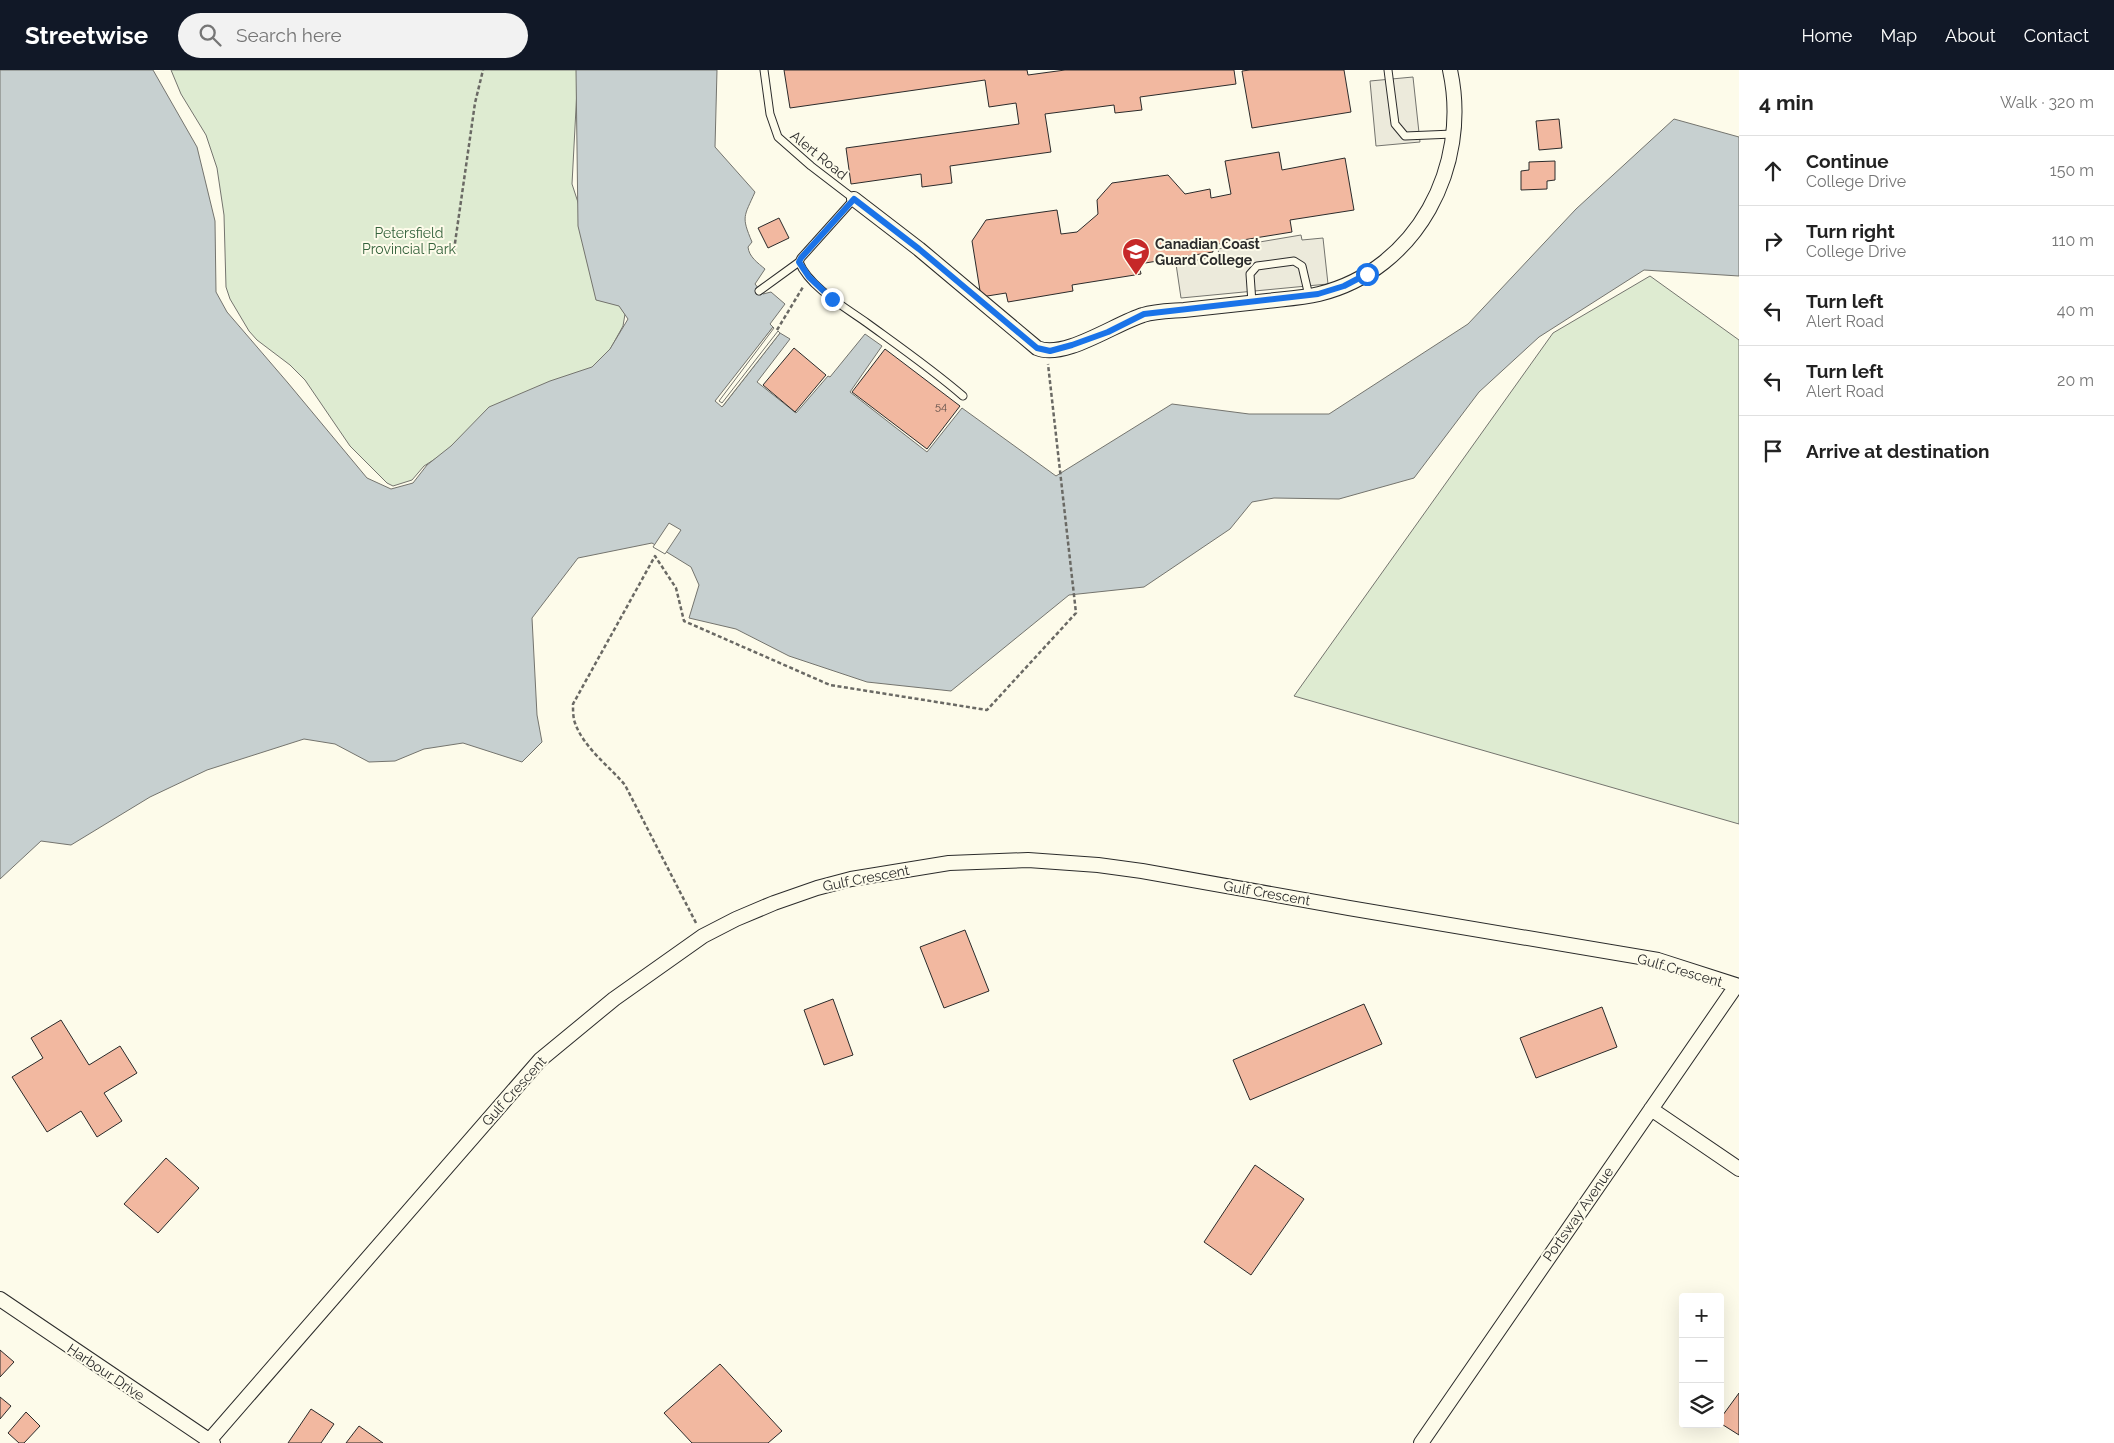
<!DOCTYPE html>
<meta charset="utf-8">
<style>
body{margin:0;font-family:Raleway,sans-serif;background:#f2f2f2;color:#222}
.controls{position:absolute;right:15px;bottom:15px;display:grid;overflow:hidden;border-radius:5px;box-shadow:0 5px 20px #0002}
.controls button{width:45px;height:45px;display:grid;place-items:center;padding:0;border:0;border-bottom:1px solid #e0e0e0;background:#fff;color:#222;font:25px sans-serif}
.stop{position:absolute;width:15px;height:15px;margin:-11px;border:4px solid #1a73e8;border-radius:50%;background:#fff}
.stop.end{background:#1a73e8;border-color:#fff;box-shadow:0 1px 5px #0008}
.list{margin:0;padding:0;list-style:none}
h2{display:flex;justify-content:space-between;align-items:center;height:65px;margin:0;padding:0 20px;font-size:21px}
h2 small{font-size:16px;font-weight:400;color:#767676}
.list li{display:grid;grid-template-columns:32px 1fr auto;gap:15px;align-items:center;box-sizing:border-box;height:70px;padding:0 20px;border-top:1px solid #e0e0e0}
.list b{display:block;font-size:19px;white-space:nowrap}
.list p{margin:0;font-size:16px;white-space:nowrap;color:#767676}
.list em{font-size:16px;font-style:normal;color:#767676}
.icon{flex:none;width:28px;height:28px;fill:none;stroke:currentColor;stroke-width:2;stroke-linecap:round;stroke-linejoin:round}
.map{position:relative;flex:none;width:1739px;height:1373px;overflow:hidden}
header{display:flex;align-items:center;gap:30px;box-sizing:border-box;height:70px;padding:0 25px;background:#111827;color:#fff}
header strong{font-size:24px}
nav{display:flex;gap:28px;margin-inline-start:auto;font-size:18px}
.search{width:350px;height:45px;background:#f2f2f2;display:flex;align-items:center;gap:12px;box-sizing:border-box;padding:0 18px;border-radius:28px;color:#767676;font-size:19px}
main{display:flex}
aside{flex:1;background:#fff}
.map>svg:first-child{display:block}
.green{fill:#deebd1;stroke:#74746e}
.parking{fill:#eceadb;stroke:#74746e}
.water{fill:#c7d0d0;stroke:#74746e}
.pier{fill:#fdfbea;stroke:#74746e}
.building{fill:#f2b8a0;stroke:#2b2b2b}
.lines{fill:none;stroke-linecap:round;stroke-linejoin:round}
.lane-casing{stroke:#2b2b2b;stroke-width:9}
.street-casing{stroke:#2b2b2b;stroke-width:16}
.path{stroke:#6a6964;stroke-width:2.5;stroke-dasharray:4 2.5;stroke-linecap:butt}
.lane{stroke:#fdfbea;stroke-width:7}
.street{stroke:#fdfbea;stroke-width:14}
.route{stroke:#1a73e8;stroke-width:6}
.labels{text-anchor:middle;stroke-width:4;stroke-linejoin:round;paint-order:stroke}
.number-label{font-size:11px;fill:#5d4e48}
.street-label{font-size:14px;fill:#2b2b2b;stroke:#fdfbea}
.park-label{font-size:14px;fill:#34623c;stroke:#fdfbea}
.poi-label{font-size:14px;font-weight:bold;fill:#2b2b2b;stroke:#fdfbea;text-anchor:start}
</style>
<header>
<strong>Streetwise</strong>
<div class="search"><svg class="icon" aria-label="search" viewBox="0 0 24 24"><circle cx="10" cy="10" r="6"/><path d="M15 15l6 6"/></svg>Search here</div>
<nav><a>Home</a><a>Map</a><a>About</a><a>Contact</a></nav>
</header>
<main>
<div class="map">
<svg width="1739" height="1373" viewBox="0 0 1739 1373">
<rect width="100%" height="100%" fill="#fdfbea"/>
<!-- green -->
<path class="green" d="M171,0H578L572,114L587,160L598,230L619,235L625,244L623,256L602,294L435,389L424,396L412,410L393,416L387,413L350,376L305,310L290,295L257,270L249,261L230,229L226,217L224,145L217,98L206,65L181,24Z
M1650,206L1739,270V754L1294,626L1553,263Z"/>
<!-- parking -->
<path class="parking" d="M1413,7L1420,72L1376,76L1370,11Z
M1301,165L1302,170L1323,168L1328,214L1181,228L1176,194L1219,186L1218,179Z"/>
<!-- water -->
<path class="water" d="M0,0H153L197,77L215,151L216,222L227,242L288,313L367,408L391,419L413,413L427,395L451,376L489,337L550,311L592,297L610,279L628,249L619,236L596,230L578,156L576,0H717L715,77L755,122C744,147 741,146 752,172L748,177C749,187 758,193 765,199L755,214L763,224L771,222L785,234L770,254L773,257L716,331L723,336L780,263L790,269L757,312L796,343L828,306L830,307L865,264L882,276L850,322L927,382L962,338L1056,406L1172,334L1249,344H1329L1468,254L1576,139L1674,49L1739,67V206L1644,200L1539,267L1479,322L1414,408L1339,429L1274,428L1252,432L1230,459L1144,517L1069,525L951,621L867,612L789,586L736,559L689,548L699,515L691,497L652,473L578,488L532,548L537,645L542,672L522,692L463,673L424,679L395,691L369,692L335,674L304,669L207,700L150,727L71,775L41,771L0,809Z"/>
<!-- pier -->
<path class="pier" d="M773,257L774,258L719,331L722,333L778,261L780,263L722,337L715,331Z
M669,453L681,460L665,484L653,477Z"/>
<!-- building -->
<path class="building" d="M784,0H1027L1028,5L1065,0H1234L1236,14L1140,27L1142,40L1115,43L1114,35L1045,44L1051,82L950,96L952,113L922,117L921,104L851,114L846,78L1019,54L1016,33L989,37L985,10L790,38Z
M1250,0H1344L1351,42L1252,58L1242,1Z
M1559,49L1562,78L1539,80L1536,51Z
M1279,82L1282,100L1345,88L1354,140L1290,150L1292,162L1212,175L1213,182L1139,194L1141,204L1072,215L1073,221L1008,232L1006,223L981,227L972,171L986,150L1057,140L1061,164L1077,162L1098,144L1097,130L1112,113L1168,105L1185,124L1210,119L1211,128L1231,124L1225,91Z
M1555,91V110L1547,111V119L1521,120V101L1529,100V92Z
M779,148L789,168L768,178L758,158Z
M794,278L826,305L795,342L763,315Z
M885,279L960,336L927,379L852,322Z
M965,860L989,921L944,938L920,877Z
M833,929L853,985L824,995L804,940Z
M1364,934L1382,974L1250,1030L1233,990Z
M1602,937L1617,977L1536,1008L1520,968Z
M61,950L89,995L120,976L137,1003L104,1023L122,1051L97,1067L81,1041L47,1062L12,1007L43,988L31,968Z
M166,1088L199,1118L158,1163L124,1134Z
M1255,1095L1304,1129L1251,1205L1204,1172Z
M0,1280L14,1292L0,1307Z
M720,1294L782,1361L768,1373H692L664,1343Z
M1739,1323V1365L1720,1353V1349Z
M0,1327L11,1336L0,1349Z
M311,1339L334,1354L321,1373H288Z
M26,1342L40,1356L24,1373H19L8,1363Z
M359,1356L383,1373H346Z"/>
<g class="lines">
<defs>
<path id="lane" d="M764,0L770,44L778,67L811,96L854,129L801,188L799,192C809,217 846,238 867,253C900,277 933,300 963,326
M1388,0L1395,54L1405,66L1453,64
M759,221L799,192
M1252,233L1250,204L1257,196L1294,191L1302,196L1309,226"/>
<path id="street" d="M854,129L919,179L1037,278C1064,290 1116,253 1143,245C1155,241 1171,241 1184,240C1211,237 1239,234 1267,231C1284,229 1302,228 1319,224C1417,200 1471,96 1450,0
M1651,1039L1739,1099
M0,1229L213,1373
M207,1373L540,990L614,929L703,866L736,849L774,833L817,818L851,809L949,793L1028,790L1098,795L1142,801L1349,838L1658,890L1739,916
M1421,1373L1736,916"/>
</defs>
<!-- lane casing -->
<use href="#lane" class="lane-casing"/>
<!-- street casing -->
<use href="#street" class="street-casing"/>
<!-- path -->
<path class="path" d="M454,180L475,33L483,0
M777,260L803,217
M696,853L625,715C608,695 584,678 575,653C573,648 573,640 573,634L655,486L676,518L684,551L830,615L987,640L1076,543L1048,294"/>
<!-- lane -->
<use href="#lane" class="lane"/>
<!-- street -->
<use href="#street" class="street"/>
</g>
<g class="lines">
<!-- route -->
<path class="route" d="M832,229L809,207L799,192L801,188L854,129L919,179L1037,278L1050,281L1072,275L1108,262L1144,244L1318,224L1344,216L1367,204"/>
</g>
<!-- icons -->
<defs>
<symbol id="university-pin" viewBox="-11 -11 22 30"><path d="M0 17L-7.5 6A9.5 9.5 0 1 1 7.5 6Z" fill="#c62828" stroke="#fdfbea"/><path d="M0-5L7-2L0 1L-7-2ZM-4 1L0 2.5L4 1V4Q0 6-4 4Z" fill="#fff"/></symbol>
</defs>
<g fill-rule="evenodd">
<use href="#university-pin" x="1120" y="166" width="32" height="43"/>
</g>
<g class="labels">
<!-- number labels -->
<g class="number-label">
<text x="941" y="340">54</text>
</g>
<!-- street labels -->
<g class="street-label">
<text transform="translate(819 85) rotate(39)" y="5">Alert Road</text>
<text transform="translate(866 808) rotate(-11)" y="5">Gulf Crescent</text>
<text transform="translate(1267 823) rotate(10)" y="5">Gulf Crescent</text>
<text transform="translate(1680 900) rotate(16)" y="5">Gulf Crescent</text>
<text transform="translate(514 1021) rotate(-48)" y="5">Gulf Crescent</text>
<text transform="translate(1578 1144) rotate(-55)" y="5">Portsway Avenue</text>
<text transform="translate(106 1302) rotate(34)" y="5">Harbour Drive</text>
</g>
<!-- park labels -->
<g class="park-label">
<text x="409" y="168">Petersfield<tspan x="409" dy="16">Provincial Park</tspan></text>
</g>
<!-- poi labels -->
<g class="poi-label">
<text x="1155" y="179">Canadian Coast<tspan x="1155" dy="16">Guard College</tspan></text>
</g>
</g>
</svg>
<div class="controls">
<button>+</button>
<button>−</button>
<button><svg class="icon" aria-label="layers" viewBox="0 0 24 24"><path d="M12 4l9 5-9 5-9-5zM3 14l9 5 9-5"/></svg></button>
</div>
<div class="stop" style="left:1367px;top:204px"></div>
<div class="stop end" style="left:832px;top:229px"></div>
</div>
<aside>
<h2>4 min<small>Walk · 320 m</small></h2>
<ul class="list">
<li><svg class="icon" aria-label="ahead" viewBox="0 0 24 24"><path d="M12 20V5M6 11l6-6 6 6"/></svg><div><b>Continue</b><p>College Drive</p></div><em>150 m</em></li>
<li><svg class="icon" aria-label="right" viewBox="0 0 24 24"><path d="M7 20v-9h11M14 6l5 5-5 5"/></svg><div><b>Turn right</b><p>College Drive</p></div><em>110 m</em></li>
<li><svg class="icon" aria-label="left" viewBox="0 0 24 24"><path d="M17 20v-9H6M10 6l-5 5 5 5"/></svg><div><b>Turn left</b><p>Alert Road</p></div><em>40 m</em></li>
<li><svg class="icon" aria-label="left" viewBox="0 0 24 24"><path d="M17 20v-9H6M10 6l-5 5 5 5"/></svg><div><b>Turn left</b><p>Alert Road</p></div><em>20 m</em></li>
<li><svg class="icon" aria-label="arrive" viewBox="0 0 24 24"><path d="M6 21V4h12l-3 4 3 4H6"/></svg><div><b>Arrive at destination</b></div></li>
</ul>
</aside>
</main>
